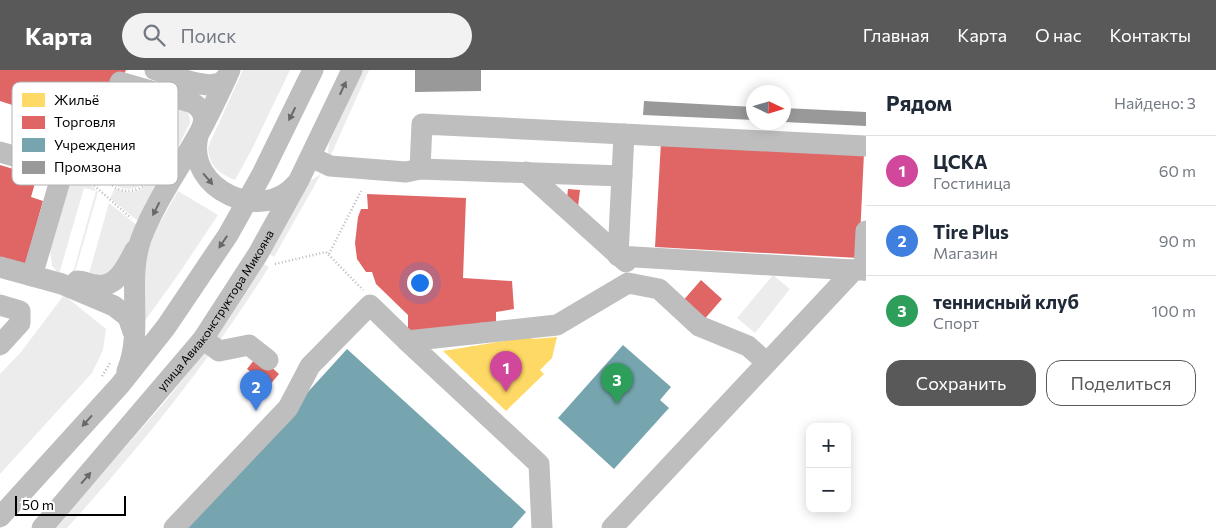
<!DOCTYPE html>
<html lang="ru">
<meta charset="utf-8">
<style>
body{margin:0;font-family:Commissioner,sans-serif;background:#f2f2f3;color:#1f2937}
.controls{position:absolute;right:15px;bottom:15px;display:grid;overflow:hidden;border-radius:10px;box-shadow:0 2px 12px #0003}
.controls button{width:45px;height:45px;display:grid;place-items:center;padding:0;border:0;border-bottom:1px solid #e0e1e3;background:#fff;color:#1f2937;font:25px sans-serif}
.compass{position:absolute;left:746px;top:15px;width:45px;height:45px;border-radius:50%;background:#fff;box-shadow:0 2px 12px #0003;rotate:94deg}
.scale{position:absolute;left:15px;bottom:12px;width:111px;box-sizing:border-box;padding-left:5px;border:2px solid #000;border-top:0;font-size:14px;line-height:18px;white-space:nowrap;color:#000;-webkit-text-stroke:4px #fff;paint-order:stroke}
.you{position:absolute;left:419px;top:212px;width:18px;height:18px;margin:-12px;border:4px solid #fff;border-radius:50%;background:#1a73e8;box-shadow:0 0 0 8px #1a73e833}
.badge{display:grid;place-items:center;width:32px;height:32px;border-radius:50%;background:#595959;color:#fff;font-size:16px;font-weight:700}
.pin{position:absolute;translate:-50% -41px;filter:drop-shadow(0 1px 2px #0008)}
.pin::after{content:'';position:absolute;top:26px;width:18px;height:15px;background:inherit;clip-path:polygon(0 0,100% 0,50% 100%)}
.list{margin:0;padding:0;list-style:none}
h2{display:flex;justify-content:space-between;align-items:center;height:65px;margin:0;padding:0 20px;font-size:21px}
h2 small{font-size:16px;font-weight:400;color:#747a83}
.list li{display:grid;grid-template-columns:32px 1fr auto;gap:15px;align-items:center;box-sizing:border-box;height:70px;padding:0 20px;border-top:1px solid #e0e1e3}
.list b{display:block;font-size:19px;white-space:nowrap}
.list p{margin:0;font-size:16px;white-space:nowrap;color:#747a83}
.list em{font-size:16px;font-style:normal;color:#747a83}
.actions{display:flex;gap:10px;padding:15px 20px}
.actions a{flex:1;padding:11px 0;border:1px solid #595959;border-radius:15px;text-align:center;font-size:18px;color:#595959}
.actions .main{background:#595959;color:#fff}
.icon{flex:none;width:28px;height:28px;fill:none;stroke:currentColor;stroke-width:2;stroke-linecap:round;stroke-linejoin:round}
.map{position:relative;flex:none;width:866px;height:458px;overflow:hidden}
header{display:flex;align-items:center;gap:30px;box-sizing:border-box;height:70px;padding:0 25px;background:#595959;color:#fff}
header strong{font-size:24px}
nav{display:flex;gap:28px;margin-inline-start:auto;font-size:18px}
.search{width:350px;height:45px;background:#f2f2f3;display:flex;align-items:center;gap:12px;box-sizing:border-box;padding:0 18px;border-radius:28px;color:#747a83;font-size:19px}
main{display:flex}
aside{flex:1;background:#fff}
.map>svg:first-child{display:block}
.green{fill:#ececec}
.homes{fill:#ffd966}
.shops{fill:#e06666}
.public{fill:#76a5af}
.industry{fill:#999}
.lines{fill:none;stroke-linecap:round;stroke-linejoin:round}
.path{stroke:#b9b9b9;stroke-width:2.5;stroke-dasharray:1 2.5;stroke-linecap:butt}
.minor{stroke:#bebebe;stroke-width:21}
.oneway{fill:#686868}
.labels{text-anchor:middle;stroke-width:5;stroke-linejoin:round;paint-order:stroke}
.street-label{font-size:12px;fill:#000;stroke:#fff}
.key{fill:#fff;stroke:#b2b2b2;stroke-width:1}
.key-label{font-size:14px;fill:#000}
</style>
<header>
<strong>Карта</strong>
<div class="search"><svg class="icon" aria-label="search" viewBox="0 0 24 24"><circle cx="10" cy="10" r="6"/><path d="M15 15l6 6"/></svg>Поиск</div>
<nav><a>Главная</a><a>Карта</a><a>О нас</a><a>Контакты</a></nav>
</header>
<main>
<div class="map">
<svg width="866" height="458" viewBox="0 0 866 458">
<rect width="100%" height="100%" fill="#fff"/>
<!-- green -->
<path class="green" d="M243,0H290L252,79L235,110C218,103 209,96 208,77Z
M362,0H369L330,87L328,82L329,73Z
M121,17L145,24L121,71L109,78L105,84L102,99L104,107L99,117L90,110L73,103L85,62L97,66Z
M157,28C171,33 191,34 190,53L165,103L154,97L149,80L136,71Z
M125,95L148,108C140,119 128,122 116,116Z
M321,104L274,187L269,184L310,111Z
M71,107L89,113L98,122L74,205L66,208L74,199L96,121L84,118L59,204L52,196L50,180Z
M151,109L160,114L139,152L110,128L115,118C129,126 142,122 151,109Z
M178,121L218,145L178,205L144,252V189L157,158Z
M109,133L138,156L111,205L88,207Z
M264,194L269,197C210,291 141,376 67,458H54L164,333L213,272Z
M773,205L790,219L755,263L737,248Z
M64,225L106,259L103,280L92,303L0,404V304L21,282Z"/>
<!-- homes -->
<path class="homes" d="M529,267L533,269L557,267L552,288L540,300L544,304L506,341L443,281Z"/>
<!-- shops -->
<path class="shops" d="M0,0H126L95,62L0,31Z
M661,72L864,83L859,188L655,177Z
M0,95L37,106L31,127L43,131L25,196L0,188Z
M568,119L580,120L578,137L566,136Z
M367,124L466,128L463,208L512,211L514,239L496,242V252L478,253V260H408V245L376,214L372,202H366L357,189L355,173L358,147L361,139H368Z
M701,210L722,229L702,252L681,233Z
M258,285L279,304L268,317L247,299Z"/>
<!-- public -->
<path class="public" d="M623,275L671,317L660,330L669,338L614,399L558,348Z
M347,279L526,442L512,458H184Z"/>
<!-- industry -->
<path class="industry" d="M415,0H481V21L415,22Z
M644,31L754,37V50L643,45Z
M784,38L866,42V56L784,52Z"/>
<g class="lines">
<!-- path -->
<path class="path" d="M103 96a25 25 0 1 1 50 0a25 25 0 1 1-50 0Z
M79,107L90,112L131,148
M329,184L361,121
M275,194L326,182L363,220
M102,306L110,293"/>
<!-- minor -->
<g class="minor">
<path d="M155,0C173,5 213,25 226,8"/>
<path d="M120,12L193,33C202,39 206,47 202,57"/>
<path d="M624,64L618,186L854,200"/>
<path d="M198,66C185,120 263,154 296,114"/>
<path d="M0,82L63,100"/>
<path d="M311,87L330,96L406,102L420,99L622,106"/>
<path d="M420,99L422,54L866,76"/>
<path d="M526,102L626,192"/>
<path d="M0,197L62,214L114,236L128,247L133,262"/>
<path d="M864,200L866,161"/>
<path d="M32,206L74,63"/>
<path d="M77,211C83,211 89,214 96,215C117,219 127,195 135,180"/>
<path d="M0,235L20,241V253L0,275"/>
<path d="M203,269L219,281L249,275L268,290"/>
<path d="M127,301C144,260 126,212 141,169C155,132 179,99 198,65C210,44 220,22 230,0"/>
<path d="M0,447L120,315L166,257L228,165L262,104L313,0"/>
<path id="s1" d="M42,458L203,269L258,184L299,110L352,0"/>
<path d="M174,458L288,338L310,296L370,235L407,271"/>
<path d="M542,458L539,394L407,271L557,255L628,213L659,219L699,256L748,276L766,292"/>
<path d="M612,458L854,200H866"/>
</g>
</g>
<!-- one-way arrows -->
<defs><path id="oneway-solid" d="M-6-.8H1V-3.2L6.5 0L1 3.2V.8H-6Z" transform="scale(1.25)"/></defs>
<g class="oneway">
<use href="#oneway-solid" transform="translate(343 18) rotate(-65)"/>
<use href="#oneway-solid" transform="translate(292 44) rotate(117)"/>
<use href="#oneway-solid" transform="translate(208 109) rotate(49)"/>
<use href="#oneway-solid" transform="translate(156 139) rotate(117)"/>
<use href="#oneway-solid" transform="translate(223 172) rotate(124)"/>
<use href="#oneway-solid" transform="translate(87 351) rotate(132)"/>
<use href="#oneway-solid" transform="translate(86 408) rotate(-49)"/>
</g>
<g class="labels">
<!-- street labels -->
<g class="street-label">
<text dy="4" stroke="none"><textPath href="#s1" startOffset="279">улица Авиаконструктора Микояна</textPath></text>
</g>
</g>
<!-- legend -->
<rect x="12" y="12" width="166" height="103" rx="8" class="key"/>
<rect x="22" y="23" width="23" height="14" fill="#ffd966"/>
<rect x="22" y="46" width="23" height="13" fill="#e06666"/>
<rect x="22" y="68" width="23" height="14" fill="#76a5af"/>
<rect x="22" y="91" width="23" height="13" fill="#999"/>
<g class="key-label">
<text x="54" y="35">Жильё</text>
<text x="54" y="57">Торговля</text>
<text x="54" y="80">Учреждения</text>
<text x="54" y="102">Промзона</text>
</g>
</svg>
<div class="controls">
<button>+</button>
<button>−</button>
</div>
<svg class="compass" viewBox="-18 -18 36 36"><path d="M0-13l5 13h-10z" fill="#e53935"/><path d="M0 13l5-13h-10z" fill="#747a83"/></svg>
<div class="scale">50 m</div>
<div class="you"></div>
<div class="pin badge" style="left:506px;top:322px;background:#d1479c">1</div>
<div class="pin badge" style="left:256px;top:341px;background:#3f7fe0">2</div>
<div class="pin badge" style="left:617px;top:334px;background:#2e9e5b">3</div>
</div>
<aside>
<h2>Рядом<small>Найдено: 3</small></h2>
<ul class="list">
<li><span class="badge" style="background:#d1479c">1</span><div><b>ЦСКА</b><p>Гостиница</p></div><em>60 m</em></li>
<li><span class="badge" style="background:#3f7fe0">2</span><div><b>Tire Plus</b><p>Магазин</p></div><em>90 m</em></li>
<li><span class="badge" style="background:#2e9e5b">3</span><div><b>теннисный клуб</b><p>Спорт</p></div><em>100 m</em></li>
</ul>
<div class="actions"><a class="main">Сохранить</a><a>Поделиться</a></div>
</aside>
</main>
